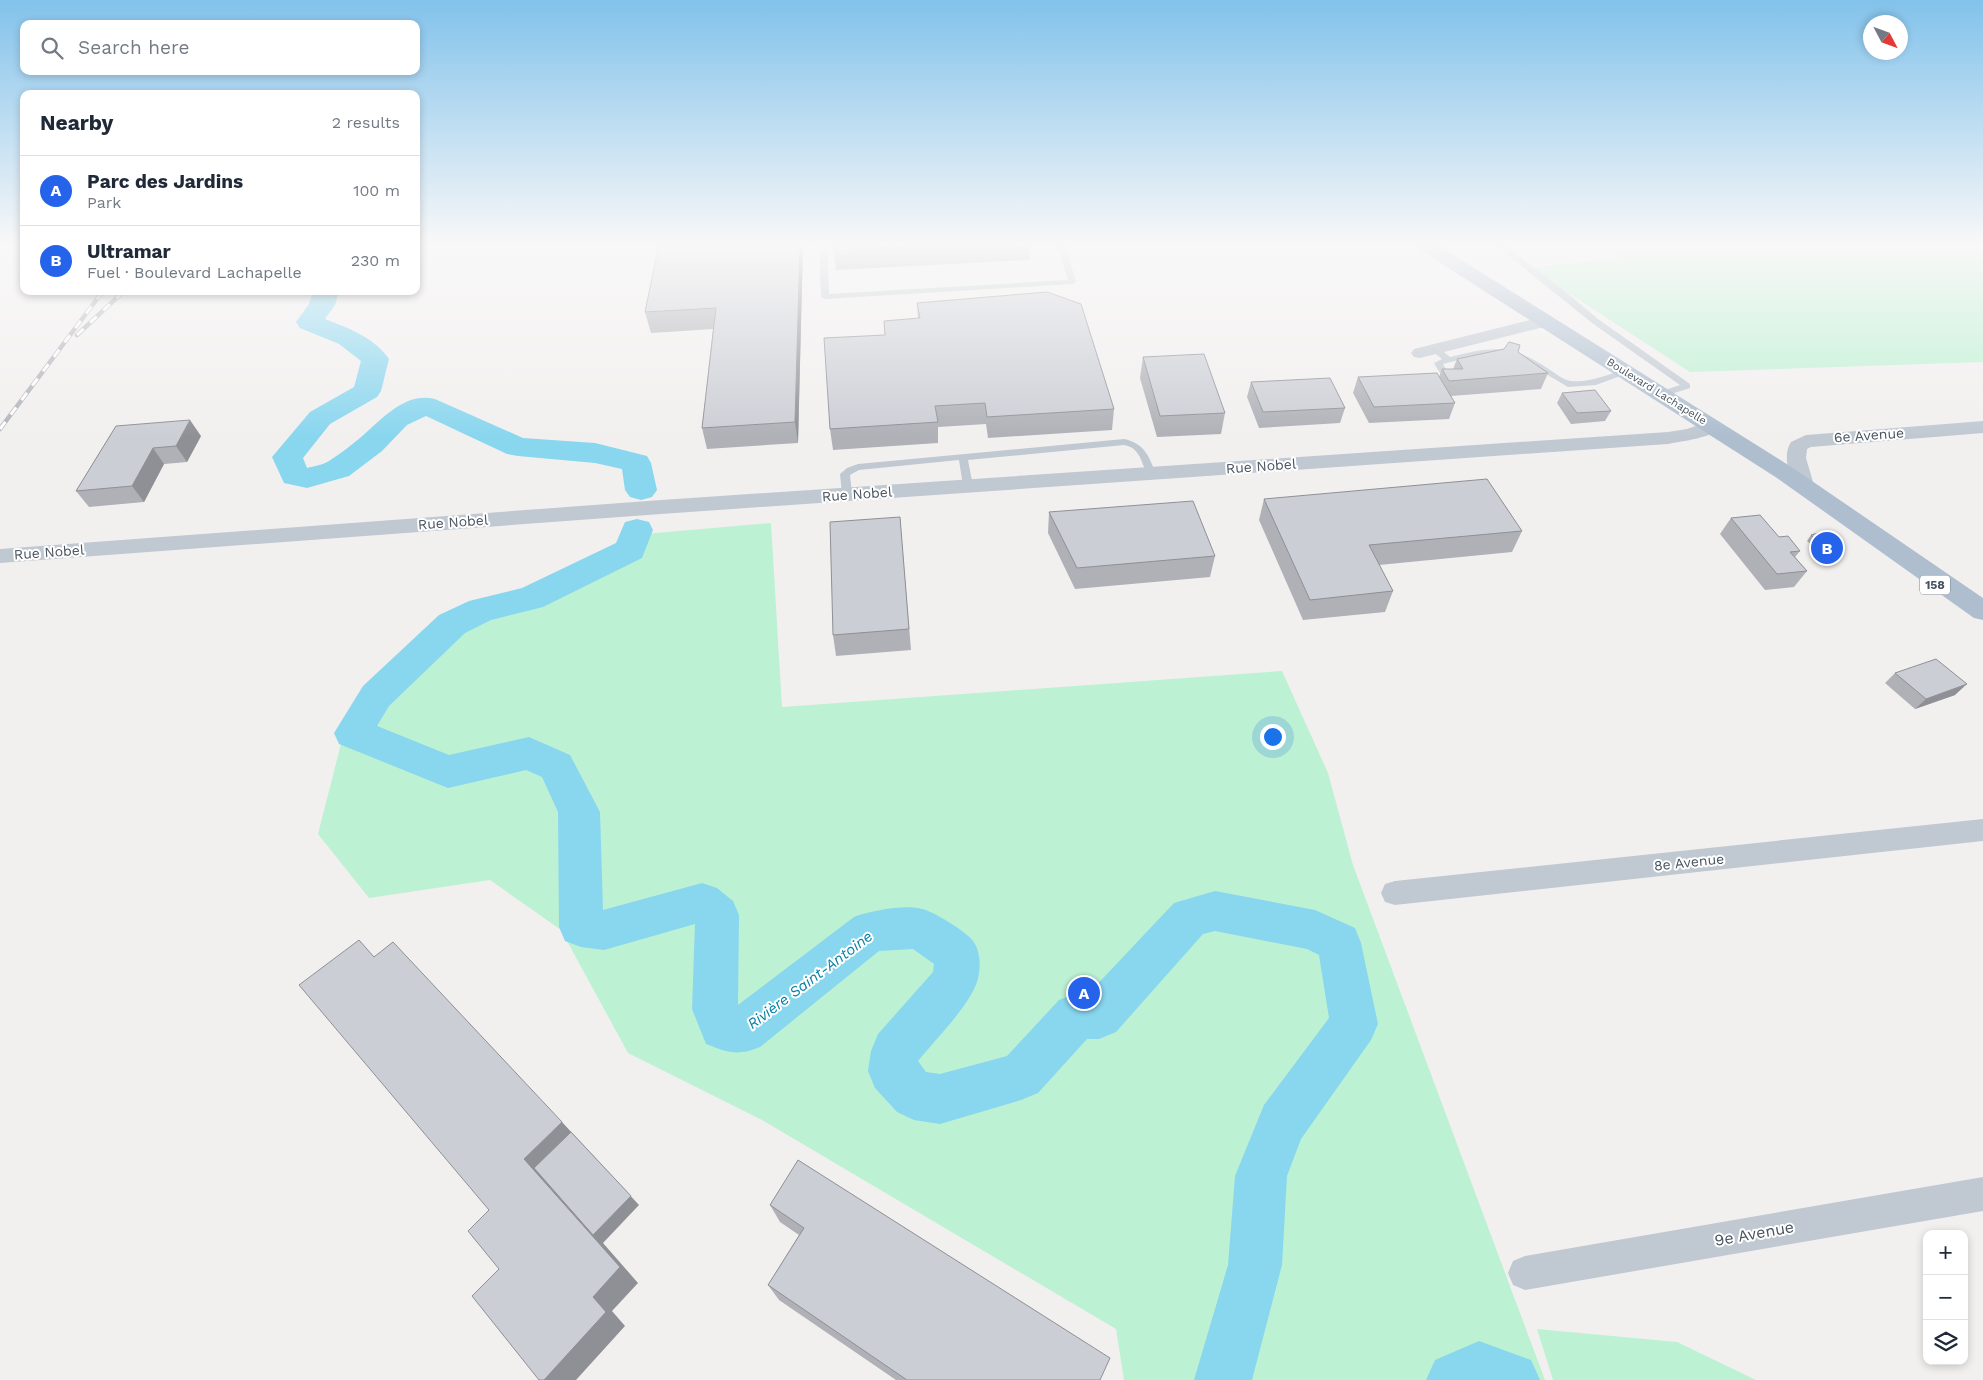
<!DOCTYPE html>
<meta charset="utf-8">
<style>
body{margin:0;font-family:"Work Sans",sans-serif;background:#f2f2f3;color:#1f2937}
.controls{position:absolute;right:15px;bottom:15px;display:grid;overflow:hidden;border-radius:10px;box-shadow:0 2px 8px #0003}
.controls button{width:45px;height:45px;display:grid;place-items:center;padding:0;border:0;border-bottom:1px solid #e0e1e3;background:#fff;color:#1f2937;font:25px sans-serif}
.compass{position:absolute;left:1863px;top:15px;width:45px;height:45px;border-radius:50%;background:#fff;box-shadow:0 2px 8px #0003;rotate:131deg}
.you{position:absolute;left:1272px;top:736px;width:18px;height:18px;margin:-12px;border:4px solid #fff;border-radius:50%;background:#1a73e8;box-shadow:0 0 0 8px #1a73e833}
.badge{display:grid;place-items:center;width:32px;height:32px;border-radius:50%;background:#2563eb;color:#fff;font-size:16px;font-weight:700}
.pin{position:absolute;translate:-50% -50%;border:2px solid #fff;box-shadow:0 1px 5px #0006}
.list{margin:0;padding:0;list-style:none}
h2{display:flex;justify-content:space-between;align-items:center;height:65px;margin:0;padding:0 20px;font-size:21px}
h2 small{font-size:16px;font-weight:400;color:#747a83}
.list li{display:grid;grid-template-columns:32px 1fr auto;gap:15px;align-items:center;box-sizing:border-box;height:70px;padding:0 20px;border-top:1px solid #e0e1e3}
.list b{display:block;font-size:19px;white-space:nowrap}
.list p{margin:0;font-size:16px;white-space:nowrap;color:#747a83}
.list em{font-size:16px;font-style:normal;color:#747a83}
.icon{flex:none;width:28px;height:28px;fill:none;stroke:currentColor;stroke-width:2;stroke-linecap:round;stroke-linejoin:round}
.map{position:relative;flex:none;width:1983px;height:1380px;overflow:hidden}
.search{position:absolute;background:#fff;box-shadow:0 2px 8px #0003;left:20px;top:20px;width:400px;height:55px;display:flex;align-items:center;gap:12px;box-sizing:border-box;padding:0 18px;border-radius:10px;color:#747a83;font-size:19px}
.panel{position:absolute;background:#fff;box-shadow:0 2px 8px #0003;left:20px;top:90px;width:400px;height:205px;border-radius:10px}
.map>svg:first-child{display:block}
.green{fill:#bdf1d3}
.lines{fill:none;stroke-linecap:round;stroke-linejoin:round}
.river{fill:#89d6ef;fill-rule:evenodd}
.service{fill:#c0c9d2;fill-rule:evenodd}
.minor{fill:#c0c9d2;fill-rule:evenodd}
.primary{fill:#aebecf;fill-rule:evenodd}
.rail-casing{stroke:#b1b4ba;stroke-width:4.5}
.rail{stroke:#fff;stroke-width:3;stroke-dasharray:9;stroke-linecap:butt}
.wall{fill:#afb1b7}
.shaded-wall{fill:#8e9095}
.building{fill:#cbced5;stroke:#8e9095}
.labels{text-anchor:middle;stroke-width:4;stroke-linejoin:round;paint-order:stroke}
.far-street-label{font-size:11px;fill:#47525e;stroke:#fff}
.shield{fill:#fff;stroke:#7e868e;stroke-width:1}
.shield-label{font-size:12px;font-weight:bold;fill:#47525e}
.street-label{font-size:14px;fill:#47525e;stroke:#fff}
.water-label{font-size:15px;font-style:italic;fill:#0880a8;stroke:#fff}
.near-street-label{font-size:16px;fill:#47525e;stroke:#fff}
</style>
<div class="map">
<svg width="1983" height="1380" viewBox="0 0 1983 1380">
<rect width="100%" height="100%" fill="#f2f0ef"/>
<!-- green -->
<path class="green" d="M1606,244H1983V362L1690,372L1530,268L1621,257Z
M771,523L782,707L1282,671L1328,773L1353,865L1545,1380H1124L1116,1329L762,1120L628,1053L561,930L490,880L369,898L318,834L345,728L403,666L445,633L509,604L542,601L644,534Z
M1537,1329L1677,1342L1756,1380H1553Z"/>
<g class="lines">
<!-- river -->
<path class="river" d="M313,291H339L335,305L325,319C348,328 374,337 389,359L381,391L377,397L330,424L303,458L307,468C314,466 323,465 329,461C340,454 350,446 360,438C381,420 405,391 435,399L523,438L595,443L647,456L651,463L657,490L652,497L641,500L630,497L625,490L622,469L595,463L518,456L507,454L426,416L407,425L382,451L349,476L307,488L284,483L272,457L310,412L354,387L361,361L339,344L300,328L296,322L309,304Z
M637,519L649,522L653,530L642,558L543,607L491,620L465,633L389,706L377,726L449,755L529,737L570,755L600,812L603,910L702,883L717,888L733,901L739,915L738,1005L854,917C869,911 907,904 922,909C933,911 967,932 973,941C981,951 981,970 977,982C969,1006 935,1040 918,1061L926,1072L940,1074L1007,1056L1059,1000L1076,993H1089L1174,903L1215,891L1315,910L1355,928L1361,943L1378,1024L1371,1040L1301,1139L1287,1176L1282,1265L1252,1380H1194L1228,1265L1235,1176L1264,1105L1329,1018L1319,955L1307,949L1215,931L1203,934L1116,1032L1099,1039H1087L1038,1093L1021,1100L940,1124L914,1120L897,1112L875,1088L868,1071L871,1051L878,1034L933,972L934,964L913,949L879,951L760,1047C737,1056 729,1053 706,1044L692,1009L695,924L604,950L581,947L565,941L559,927L558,812L542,777L526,770L448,788L339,744L334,733L363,686L439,615L469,601L522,588L616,543L625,522Z
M1479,1341L1531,1360L1540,1380H1426L1435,1360Z"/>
<!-- service -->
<path class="service" d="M819,244H827L829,294L1068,280L1057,244H1065L1076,282L1072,284L825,299L821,297Z
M1494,244H1502L1566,292L1598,319L1690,384V388L1665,396H1659V392L1680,385L1592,323Z
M1433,348H1439L1450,357C1486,348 1507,343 1541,364C1550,369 1562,380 1571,381C1590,383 1609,374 1627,369L1631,372L1596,385L1568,387L1524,361L1502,354L1486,353L1443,364L1453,381L1449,384L1446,383L1434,363L1442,359L1433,352Z
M1124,439C1144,443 1149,456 1156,474L1154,476H1148C1141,463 1141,448 1124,445L968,460L973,486L968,489L963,486L959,460L859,470L850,475L852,494L850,496L847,497L842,494L840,474L847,468L858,464Z"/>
<!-- minor -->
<path class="minor" d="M1546,316L1552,317L1554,321L1552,325L1420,358L1414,357L1411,353L1414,349Z
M1713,420L1720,422L1722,426C1714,438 1682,441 1668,444L661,514L0,563V549L661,500L1668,432L1687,429Z
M1983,421V433L1811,447L1807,449L1806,458L1814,485L1811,490L1804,491L1797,490C1789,477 1782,455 1791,442L1806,435Z
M1983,819V841L1395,905L1385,902L1381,893L1385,884L1395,881Z
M1983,1177V1211L1525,1290L1513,1285L1508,1273L1513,1261L1525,1256Z"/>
<!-- primary -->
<path class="primary" d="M1414,244H1436L1793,468L1983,598V620L1974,618L1777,478L1417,248Z"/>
<defs>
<path id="rail" d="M77,335L124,291
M0,429L103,291"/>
</defs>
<!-- rail casing -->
<use href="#rail" class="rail-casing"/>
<!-- rail -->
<use href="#rail" class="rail"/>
</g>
<!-- wall -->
<path class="wall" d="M659,244H803L798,443L707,449L702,428L713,329L651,333L645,312Z
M833,244H1030V260L836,270Z
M917,303L1114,409L1112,430L988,438L986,424L938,427V443L833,450L830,429L885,335L918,318Z
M1518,352L1548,373L1541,389L1451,396L1455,403L1449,419L1369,423L1353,393L1358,377H1439L1442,369H1453L1457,359Z
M1143,357L1225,413L1221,434L1157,437L1140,378Z
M1251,382L1345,408L1340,423L1259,428L1247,397Z
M1562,393L1611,411L1605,421L1571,424L1557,403Z
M116,426L201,436L187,462L164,464L144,502L89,507L76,491Z
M1264,499L1522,531L1512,552L1379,565L1393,591L1385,612L1303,620L1259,520Z
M1049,512L1215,556L1210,577L1075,589L1048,533Z
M900,517L911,650L836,656L833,635Z
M1731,518L1779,537L1800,551L1795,557L1807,571L1794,587L1765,590L1720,534Z
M1811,535L1844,545L1840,551L1824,555L1807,541Z
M1895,673L1955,695L1915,709L1885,683Z
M770,1205L1100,1380H896L779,1300L768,1285L799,1235L780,1222Z"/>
<!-- shaded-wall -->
<path class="shaded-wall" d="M800,244H803L798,443L795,422Z
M190,420L201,436L187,462L176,446Z
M153,448L164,464L144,502L132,486Z
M1844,545L1840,551L1824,555L1828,550Z
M1967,684L1955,695L1915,709L1926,699Z
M562,1122L639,1205L603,1243L638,1283L612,1311L625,1326L576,1380H544L593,1297L524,1159Z"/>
<!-- building -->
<path class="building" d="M659,244H800L795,422L702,428L716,308L645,312Z
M833,244H951L834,250Z
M1047,292L1081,304L1114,409L987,417L985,403L935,406L938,422L830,429L824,338L885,335L884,321L920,318L917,303Z
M1509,342L1520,345L1518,352L1548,373L1449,381L1442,369H1463L1457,359L1504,349Z
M1204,354L1225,413L1160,416L1143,357Z
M1437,373L1455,403L1374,407L1358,377Z
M1330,378L1345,408L1263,412L1251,382Z
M1595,390L1611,411L1577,413L1562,393Z
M190,420L176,446L153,448L132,486L76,491L116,426Z
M1487,479L1522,531L1369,545L1393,591L1310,600L1264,499Z
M1193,501L1215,556L1077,568L1049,512Z
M1760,515L1779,537L1788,536L1800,551L1790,552L1807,571L1777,574L1731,518Z
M900,517L909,629L833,635L830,522Z
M1827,531L1844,545L1828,550L1811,535Z
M1936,659L1967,684L1926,699L1895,673Z
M359,940L374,957L393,942L562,1122L524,1159L620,1267L593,1297L606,1312L544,1380H539L472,1296L499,1269L468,1231L489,1210L299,985Z
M571,1132L631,1196L593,1235L534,1168Z
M798,1160L1110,1358L1100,1380H907L768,1285L804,1228L770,1205Z"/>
<!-- sky -->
<linearGradient id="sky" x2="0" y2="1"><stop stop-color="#82c2eb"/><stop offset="0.56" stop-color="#f9f8f8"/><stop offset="1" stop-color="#f9f8f8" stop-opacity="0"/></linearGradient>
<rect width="1983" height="437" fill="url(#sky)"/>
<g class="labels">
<!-- far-street labels -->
<g class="far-street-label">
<text transform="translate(1657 391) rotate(32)" y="4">Boulevard Lachapelle</text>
</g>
<!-- shield labels -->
<rect class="shield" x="1920" y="575.5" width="30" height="19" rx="4"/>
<g class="shield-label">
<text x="1935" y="589">158</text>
</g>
<!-- street labels -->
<g class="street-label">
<text transform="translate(1869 435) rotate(-4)" y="5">6e Avenue</text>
<text transform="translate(1261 466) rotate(-4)" y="5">Rue Nobel</text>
<text transform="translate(857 494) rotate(-4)" y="5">Rue Nobel</text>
<text transform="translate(453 522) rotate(-4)" y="5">Rue Nobel</text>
<text transform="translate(49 552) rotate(-4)" y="5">Rue Nobel</text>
<text transform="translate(1689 862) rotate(-6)" y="5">8e Avenue</text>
</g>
<!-- water labels -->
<g class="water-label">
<text transform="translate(810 980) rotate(-37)" y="5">Rivière Saint-Antoine</text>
</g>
<!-- near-street labels -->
<g class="near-street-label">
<text transform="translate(1754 1233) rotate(-10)" y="6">9e Avenue</text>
</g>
</g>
</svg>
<div class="controls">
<button>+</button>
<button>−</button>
<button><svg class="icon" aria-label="layers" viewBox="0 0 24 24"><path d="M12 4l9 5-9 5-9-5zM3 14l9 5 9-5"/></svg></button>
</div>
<svg class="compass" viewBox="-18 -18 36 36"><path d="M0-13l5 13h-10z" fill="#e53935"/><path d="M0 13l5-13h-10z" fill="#747a83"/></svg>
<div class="you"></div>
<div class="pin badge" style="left:1084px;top:993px">A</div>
<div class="pin badge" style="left:1827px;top:548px">B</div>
<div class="search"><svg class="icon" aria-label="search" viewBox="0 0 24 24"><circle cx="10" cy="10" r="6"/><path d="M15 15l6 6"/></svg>Search here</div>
<section class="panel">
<h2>Nearby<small>2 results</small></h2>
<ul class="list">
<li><span class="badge">A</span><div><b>Parc des Jardins</b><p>Park</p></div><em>100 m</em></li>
<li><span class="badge">B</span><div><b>Ultramar</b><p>Fuel · Boulevard Lachapelle</p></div><em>230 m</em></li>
</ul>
</section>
</div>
